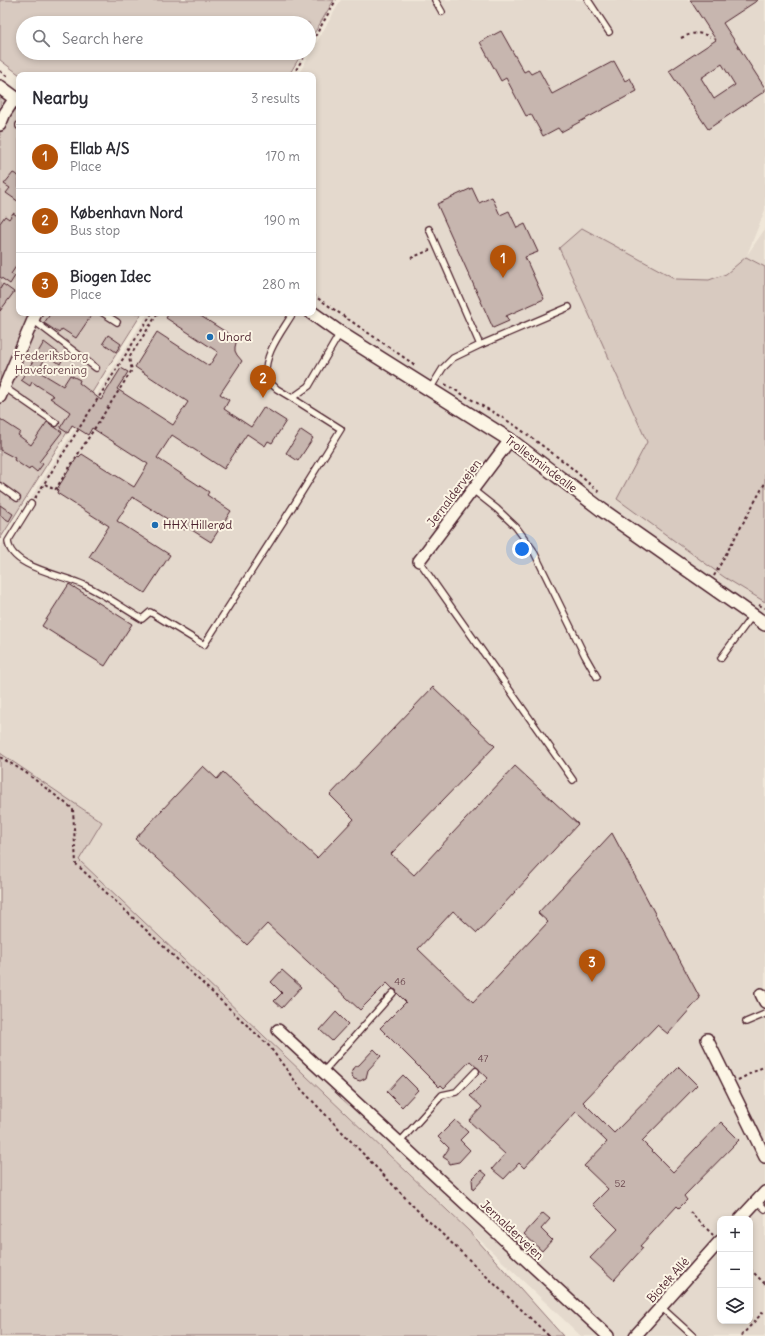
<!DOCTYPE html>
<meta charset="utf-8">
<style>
body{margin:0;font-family:Delius,sans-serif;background:#f7f7f7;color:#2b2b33}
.controls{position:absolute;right:12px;bottom:12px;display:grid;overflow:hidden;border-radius:8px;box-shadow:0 2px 6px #0003}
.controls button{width:36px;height:36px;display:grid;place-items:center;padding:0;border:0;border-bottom:1px solid #e1e1e2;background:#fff;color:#2b2b33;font:20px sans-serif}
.you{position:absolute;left:522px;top:549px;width:14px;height:14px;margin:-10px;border:3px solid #fff;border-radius:50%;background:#1a73e8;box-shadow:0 0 0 6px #1a73e833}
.badge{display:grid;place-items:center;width:26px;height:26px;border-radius:50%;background:#b45309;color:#fff;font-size:13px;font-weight:700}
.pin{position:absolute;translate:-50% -33px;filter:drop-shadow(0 1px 2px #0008)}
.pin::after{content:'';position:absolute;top:21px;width:14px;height:12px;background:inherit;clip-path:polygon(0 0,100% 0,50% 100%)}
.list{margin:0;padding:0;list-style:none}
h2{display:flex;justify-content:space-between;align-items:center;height:52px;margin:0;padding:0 16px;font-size:17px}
h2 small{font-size:13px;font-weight:400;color:#7c7c81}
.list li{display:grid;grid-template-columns:26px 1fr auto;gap:12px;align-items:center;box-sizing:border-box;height:64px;padding:0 16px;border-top:1px solid #e1e1e2}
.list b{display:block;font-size:15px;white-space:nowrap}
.list p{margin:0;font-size:13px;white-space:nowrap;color:#7c7c81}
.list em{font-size:13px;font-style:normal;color:#7c7c81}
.icon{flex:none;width:22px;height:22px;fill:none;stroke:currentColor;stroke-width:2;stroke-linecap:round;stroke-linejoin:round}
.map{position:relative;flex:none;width:765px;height:1336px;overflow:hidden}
.search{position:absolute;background:#fff;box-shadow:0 2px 6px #0003;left:16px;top:16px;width:300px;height:44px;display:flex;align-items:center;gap:10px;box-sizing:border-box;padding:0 14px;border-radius:22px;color:#7c7c81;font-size:15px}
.panel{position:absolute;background:#fff;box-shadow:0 2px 6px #0003;left:16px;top:72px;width:300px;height:244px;border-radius:8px}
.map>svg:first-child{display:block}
.built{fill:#e4d9cd;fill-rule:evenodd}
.green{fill:#d8cac0;stroke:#917476}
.building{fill:#c7b6af;stroke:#4a1f2b;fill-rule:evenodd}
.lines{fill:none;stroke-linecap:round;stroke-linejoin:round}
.service-casing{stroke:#4a1f2b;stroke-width:8}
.minor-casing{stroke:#4a1f2b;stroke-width:14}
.tertiary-casing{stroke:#4a1f2b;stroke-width:16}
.path{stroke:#4a1f2b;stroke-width:2;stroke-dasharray:3 3;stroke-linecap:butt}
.service{stroke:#fcf5e5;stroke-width:5.5}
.minor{stroke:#fcf5e5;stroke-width:11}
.tertiary{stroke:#fcf5e5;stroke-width:13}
.poi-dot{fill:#1f6fb2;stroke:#fcf5e5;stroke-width:1.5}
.labels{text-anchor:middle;stroke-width:4;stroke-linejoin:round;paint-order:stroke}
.number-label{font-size:10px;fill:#69454c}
.poi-label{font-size:12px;fill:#4a1f2b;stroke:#fcf5e5;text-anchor:start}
.park-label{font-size:12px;fill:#6e4a50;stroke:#fcf5e5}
.street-label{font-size:12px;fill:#4a1f2b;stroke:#fcf5e5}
</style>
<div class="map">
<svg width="765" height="1336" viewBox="0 0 765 1336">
<rect width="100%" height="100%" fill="#f1e8da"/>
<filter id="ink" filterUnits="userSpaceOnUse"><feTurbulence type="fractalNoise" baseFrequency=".025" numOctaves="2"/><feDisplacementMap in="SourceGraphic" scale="8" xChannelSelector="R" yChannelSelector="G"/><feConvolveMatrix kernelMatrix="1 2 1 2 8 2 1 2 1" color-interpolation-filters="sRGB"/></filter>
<g filter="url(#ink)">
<!-- built -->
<path class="built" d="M341,0H765V210L747,255L765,229V1336H581L79,860L102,822L0,753V547L148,313H313V75H298ZM720,1219H750V1321H720Z"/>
<!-- green -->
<path class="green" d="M0,0H334L309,42V23H23V53H302L289,75H20L0,60Z
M0,96L19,110V313H142L0,539Z
M582,228L676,279L709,280L726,274L746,257L765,267V602L724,577L617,499L647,442L559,248Z
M0,753L102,822L79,860L469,1231L563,1336H0Z"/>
<!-- building -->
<path class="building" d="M690,0H758L723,23L765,88V91L708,129L669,71L716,40ZM722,64L735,85L714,99L701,78Z
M501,31L524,72L528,70L531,74L539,70L552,94L614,61L625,81L630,78L637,91L561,132L558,128L543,136L531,114L526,116L506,78L501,81L480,42Z
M13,173L19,176V202L6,193L10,188L4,184Z
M472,188L479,203L492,197L500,215L509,211L517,228L525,224L538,252L525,257L544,299L506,316L509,321L493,328L437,204Z
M13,213L19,217V262L11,274L15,276L10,284L0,277V223L5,216L9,219Z
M3,284L14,292L0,311V289Z
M51,313H85L91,316L76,338L62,329L59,333L44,323Z
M169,313H196L237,339L235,347V351L237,355L242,361L220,394L229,400L224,409L251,427L264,407L286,421L272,443L268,441L265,446L247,434L224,469L172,435L157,458L209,492L207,495L231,511L211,542L187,527L185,530L132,497L117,521L170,555L145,593L89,557L109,526L57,493L58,490L57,489L78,456L79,457L82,454L134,487L148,464L92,428L88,435L72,425L68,433L60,428L70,412L50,398L54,396L32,382L30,386L21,380L25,373H26L44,342L64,357L60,364L47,355L38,371L63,386L70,375L80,380L79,383L101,400L121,368L128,372L117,389L173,425L188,402L135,367L157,332L209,366L218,352L166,318Z
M108,335L121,344L116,352L103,343Z
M0,419L20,432L18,435L31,445L47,422L62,432L39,462L43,464L37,472L31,467L29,470L14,460L15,458L0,450Z
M301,430L313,438L298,461L286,453Z
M0,505L13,514L9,521L0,515Z
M69,584L132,624L105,666L42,626Z
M433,687L495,746L391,854L414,875L515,766L578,824L477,933L453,911L418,949L473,1002L548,922L538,913L612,833L700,998L668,1034L657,1025L583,1102L614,1133L679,1067L697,1085L642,1141L673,1172L721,1122L739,1140L684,1196L687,1200L679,1208L677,1206L640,1246L643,1248L614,1280L590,1258L618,1229L593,1204L608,1189L584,1166L607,1142L576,1112L524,1168L519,1163L504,1179L492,1169L505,1154L469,1121L482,1107L470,1096L488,1078L470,1061L444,1088L441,1085L439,1087L380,1028L406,1002L397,993L396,990L393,989L387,983L360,1010L267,924L247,945L178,878L135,839L203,766L217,779L223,772L317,858L354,819L330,795Z
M282,970L301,987L282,1008L274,1001L282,993L271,982Z
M336,1012L348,1024L332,1041L320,1030Z
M374,1049L381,1056L368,1070L366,1078L360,1081L354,1079L351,1074L353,1068L359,1065Z
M403,1075L418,1090L402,1107L387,1092Z
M455,1120L468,1132L460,1140L470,1150L459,1162L449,1164V1161L443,1157L449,1148L438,1137Z
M481,1170L487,1175L473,1190L472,1179Z
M543,1213L550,1219L541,1229L552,1240L542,1251L524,1234Z"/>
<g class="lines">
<defs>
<path id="service" d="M435,0L442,12
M588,0L609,32
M19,125V126
M429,229L480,345
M103,313L117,322
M293,313C281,333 263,354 266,379L277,389L292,398L309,386L340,333
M33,320L96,368
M4,387L56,423
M430,389L443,368L453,358L480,345L569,307
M0,486L17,498
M473,490L497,509L516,527L533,550L585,656L597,677
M31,504L8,541C10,568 64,575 84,585C104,594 123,608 142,619L150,612L204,645L295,503L341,429L292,398
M419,561L573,780
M721,658L752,616
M746,1022L765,1014
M323,1072L393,993
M399,1143L442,1095L456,1092L476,1071
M757,1201L765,1209
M661,1307L693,1336"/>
<path id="minor" d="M0,125L5,113L15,98
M0,397L36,313
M419,561L510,440
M761,994L765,1002
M278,1030L608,1336
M707,1039L765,1157
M740,1219L765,1192
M635,1336L720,1241"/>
<path id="tertiary" d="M0,87L19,101
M312,313L340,333L510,440L602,510L765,624"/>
</defs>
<!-- service casing -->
<use href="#service" class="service-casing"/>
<!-- minor casing -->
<use href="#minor" class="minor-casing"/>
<!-- tertiary casing -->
<use href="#tertiary" class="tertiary-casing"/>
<!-- path -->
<path class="path" d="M681,38C692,33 699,31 710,37
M309,47L336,0
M0,71L8,77
M293,75L306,53
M411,258L430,250
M313,295L415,365
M445,384L513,424L567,464L600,493
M45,484L55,490L132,370L129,358L158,313
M35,498L152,313
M714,576L765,483
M759,605L765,608
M0,757L25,772L73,809L76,864L269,1046L301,1089L417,1210L549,1336
M738,1080L765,1066
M690,1212L713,1235
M750,1269L765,1284
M741,1336L765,1310"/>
<!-- service -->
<use href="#service" class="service"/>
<!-- minor -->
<use href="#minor" class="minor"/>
<!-- tertiary -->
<use href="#tertiary" class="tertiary"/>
</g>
</g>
<!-- markers -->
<g class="poi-dot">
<circle cx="210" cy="337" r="4"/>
<circle cx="155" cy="525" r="4"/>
</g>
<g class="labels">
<!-- number labels -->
<g class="number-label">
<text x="400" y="985">46</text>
<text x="483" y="1062">47</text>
<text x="620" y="1187">52</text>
</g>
<!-- poi labels -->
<g class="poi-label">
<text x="218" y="341">Unord</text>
<text x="163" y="529">HHX Hillerød</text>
</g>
<!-- park labels -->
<g class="park-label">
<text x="51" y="360">Frederiksborg<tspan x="51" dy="14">Haveforening</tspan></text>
</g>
<!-- street labels -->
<g class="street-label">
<text transform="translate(541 464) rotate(37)" y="4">Trollesmindealle</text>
<text transform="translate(454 493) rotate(-53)" y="4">Jernaldervejen</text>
<text transform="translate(512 1230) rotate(43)" y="4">Jernaldervejen</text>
<text transform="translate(668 1280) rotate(-48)" y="4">Biotek Allé</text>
</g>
</g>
</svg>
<div class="controls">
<button>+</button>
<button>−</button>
<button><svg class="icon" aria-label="layers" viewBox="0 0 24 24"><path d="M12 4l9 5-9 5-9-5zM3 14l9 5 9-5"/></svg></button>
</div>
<div class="you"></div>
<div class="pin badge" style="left:503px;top:278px">1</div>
<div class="pin badge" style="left:263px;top:398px">2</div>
<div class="pin badge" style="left:592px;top:982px">3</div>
<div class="search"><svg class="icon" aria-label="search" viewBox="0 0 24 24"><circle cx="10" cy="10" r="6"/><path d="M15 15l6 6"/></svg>Search here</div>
<section class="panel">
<h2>Nearby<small>3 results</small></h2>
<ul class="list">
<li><span class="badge">1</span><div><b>Ellab A/S</b><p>Place</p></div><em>170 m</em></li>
<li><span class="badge">2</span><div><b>København Nord</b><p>Bus stop</p></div><em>190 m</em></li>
<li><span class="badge">3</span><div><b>Biogen Idec</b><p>Place</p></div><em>280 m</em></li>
</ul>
</section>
</div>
